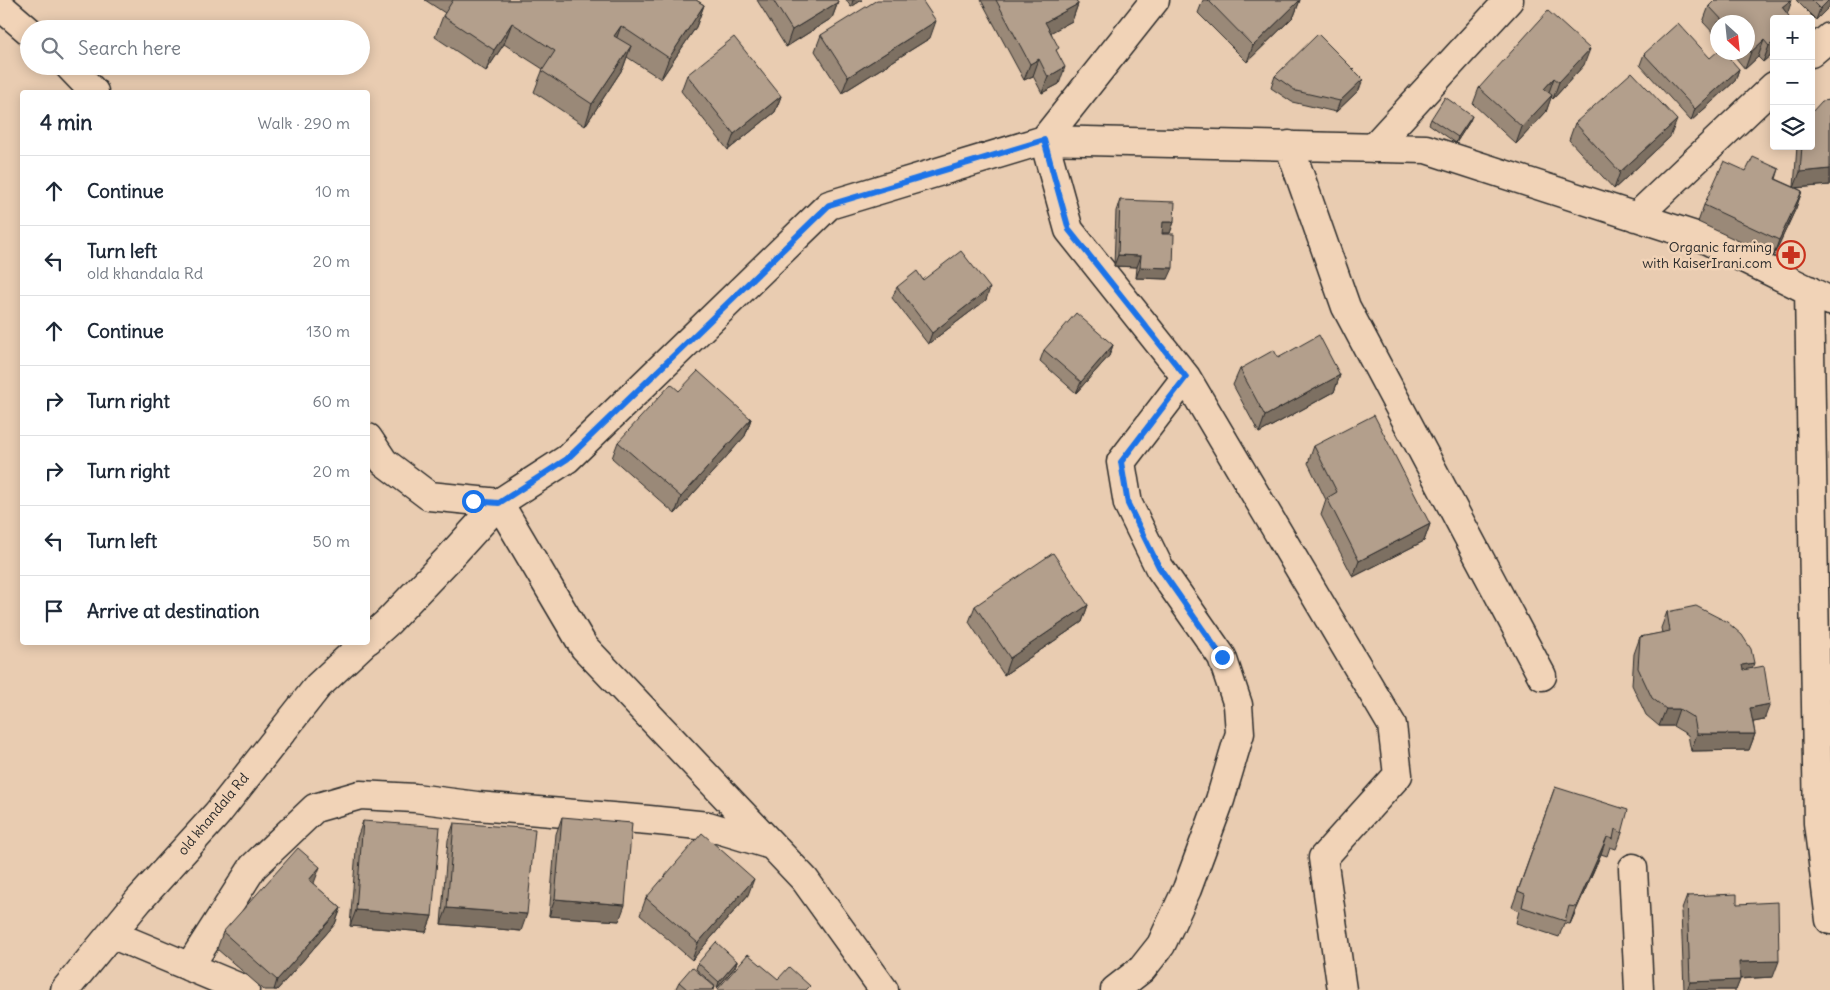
<!DOCTYPE html>
<meta charset="utf-8">
<style>
body{margin:0;font-family:Delius,sans-serif;background:#f6f6f7;color:#1f2937}
.controls{position:absolute;right:15px;top:15px;display:grid;overflow:hidden;border-radius:5px;box-shadow:0 2px 12px #0003}
.controls button{width:45px;height:45px;display:grid;place-items:center;padding:0;border:0;border-bottom:1px solid #e0e1e3;background:#fff;color:#1f2937;font:25px sans-serif}
.compass{position:absolute;left:1710px;top:15px;width:45px;height:45px;border-radius:50%;background:#fff;box-shadow:0 2px 12px #0003;rotate:153deg}
.stop{position:absolute;width:15px;height:15px;margin:-11px;border:4px solid #1a73e8;border-radius:50%;background:#fff}
.stop.end{background:#1a73e8;border-color:#fff;box-shadow:0 1px 5px #0008}
.list{margin:0;padding:0;list-style:none}
h2{display:flex;justify-content:space-between;align-items:center;height:65px;margin:0;padding:0 20px;font-size:21px}
h2 small{font-size:16px;font-weight:400;color:#747a83}
.list li{display:grid;grid-template-columns:32px 1fr auto;gap:15px;align-items:center;box-sizing:border-box;height:70px;padding:0 20px;border-top:1px solid #e0e1e3}
.list b{display:block;font-size:19px;white-space:nowrap}
.list p{margin:0;font-size:16px;white-space:nowrap;color:#747a83}
.list em{font-size:16px;font-style:normal;color:#747a83}
.icon{flex:none;width:28px;height:28px;fill:none;stroke:currentColor;stroke-width:2;stroke-linecap:round;stroke-linejoin:round}
.map{position:relative;flex:none;width:1830px;height:990px;overflow:hidden}
.search{position:absolute;background:#fff;box-shadow:0 2px 12px #0003;left:20px;top:20px;width:350px;height:55px;display:flex;align-items:center;gap:12px;box-sizing:border-box;padding:0 18px;border-radius:28px;color:#747a83;font-size:19px}
.panel{position:absolute;background:#fff;box-shadow:0 2px 12px #0003;left:20px;top:90px;width:350px;height:555px;border-radius:5px}
.map>svg:first-child{display:block}
.lines{fill:none;stroke-linecap:round;stroke-linejoin:round}
.street-casing{stroke:#2b2b2b;stroke-width:31}
.street{stroke:#f1d3b7;stroke-width:28}
.wall{fill:#9a8978;stroke:#2b2b2b}
.shaded-wall{fill:#7d6f62;stroke:#2b2b2b}
.building{fill:#b39f8c;stroke:#2b2b2b}
.route{stroke:#1a73e8;stroke-width:6}
.labels{text-anchor:middle;stroke-width:5;stroke-linejoin:round;paint-order:stroke}
.poi-label{font-size:14px;fill:#2b2b2b;stroke:#f1d3b7;text-anchor:end}
.street-label{font-size:14px;fill:#2b2b2b;stroke:#f1d3b7}
</style>
<div class="map">
<svg width="1830" height="990" viewBox="0 0 1830 990">
<rect width="100%" height="100%" fill="#e9ccb1"/>
<filter id="ink" filterUnits="userSpaceOnUse"><feTurbulence type="fractalNoise" baseFrequency=".02" numOctaves="2"/><feDisplacementMap in="SourceGraphic" scale="10" xChannelSelector="R" yChannelSelector="G"/><feConvolveMatrix kernelMatrix="1 2 1 2 8 2 1 2 1" color-interpolation-filters="sRGB"/></filter>
<g filter="url(#ink)">
<g class="lines">
<defs>
<path id="street" d="M1155,0L1044,140L1069,230L1186,377L1392,725L1398,775L1323,858L1342,990
M0,6L29,31
M1811,53L1830,37
M69,66L94,92
M1289,145L1346,307L1542,676
M1373,148L1509,0
M1636,217L1774,86
M1809,290L1818,823L1830,920
M368,438L384,462L429,496L499,503L584,647L805,880L884,990
M368,640L388,622L450,557L499,503L567,459L829,205L1044,140L1426,149L1705,239L1830,301
M1633,868L1639,990
M111,934L245,990
M189,967L253,867L315,808L360,795L415,798L477,806L649,820L708,826L771,845
M65,990L139,900L217,814L318,686L365,642
M1115,990L1142,969L1161,945L1187,889L1220,800L1240,733L1238,705L1222,657L1159,567L1128,504L1121,462L1186,377"/>
</defs>
<!-- street casing -->
<use href="#street" class="street-casing"/>
<!-- street -->
<use href="#street" class="street"/>
</g>
<!-- wall -->
<path class="wall" d="M425,0H696L704,5L696,27L661,79L627,57L623,68L585,126L534,92L543,69L504,44L486,71L435,37L443,16L445,13Z
M757,0H837L838,2L832,18L786,47Z
M846,0H862L851,7Z
M981,0H1076L1078,4L1072,21L1051,32L1057,53L1059,84L1042,93L1033,76L1024,80Z
M1203,0H1300L1294,16L1247,62L1198,13Z
M1715,0H1792L1787,13L1774,19V52L1763,62L1758,57L1745,69L1731,52H1748V22H1718V38L1703,22L1709,6Z
M1796,0H1830L1816,20Z
M821,35L930,38L842,93L815,51Z
M1644,54L1710,58L1739,69L1735,81L1691,121L1640,65Z
M1584,65L1553,99L1551,97L1546,112L1516,144L1473,104L1479,88Z
M687,75L781,96L775,112L728,150L681,91Z
M1275,76L1359,90L1336,112L1292,102L1271,88Z
M1830,100V185L1796,188L1802,191L1796,208L1773,257L1698,222L1704,205L1746,171L1779,169L1776,179L1794,187L1797,146H1811Z
M1431,119L1470,121L1456,143L1429,124Z
M1575,123L1670,137L1614,189L1569,140Z
M1120,200L1174,222L1170,233H1163L1168,279L1136,278L1137,267L1114,266L1116,211Z
M897,287L986,300L928,344L892,298Z
M1113,345L1109,356L1076,393L1040,361L1044,350Z
M1278,358L1340,375L1334,392L1259,433L1233,385L1240,369Z
M751,419L745,436L675,514L612,458L618,442Z
M1314,446L1430,524L1424,541L1353,577L1321,515L1326,500L1308,463Z
M1088,605L1082,622L1004,675L969,622L975,606Z
M1667,612L1752,668L1764,720L1753,722L1755,734L1749,750L1691,751L1688,735L1673,726H1659L1646,715L1632,685L1634,654L1640,637L1662,633L1661,628Z
M1555,787L1622,833L1616,849L1610,847L1607,856L1601,854L1570,924L1564,923L1559,937L1516,923L1519,911L1512,907Z
M562,817L619,921L549,916L556,834Z
M363,821L432,916L426,932L350,926L357,838Z
M454,823L521,931L441,924L448,840Z
M313,884L341,908L335,924L277,990H264L217,949L223,932Z
M748,895L692,960L640,915L646,898Z
M1687,896L1737,904L1773,977L1740,979L1736,990H1684L1681,912Z
M737,961L735,967L717,988L696,969L698,963Z
M679,982L715,987L714,990H679L676,988Z"/>
<!-- shaded-wall -->
<path class="shaded-wall" d="M853,0H862L851,7Z
M1300,0L1294,16L1247,62L1253,46Z
M1791,0H1792L1787,15L1782,7Z
M1829,0H1830V6L1816,20L1820,9Z
M838,2L832,18L786,47L792,30Z
M1078,4L1072,21L1039,39L1045,22Z
M704,5L696,27L661,79L669,58Z
M936,21L930,38L842,93L848,77Z
M512,23L504,44L486,71L494,50Z
M621,26L613,48L614,36Z
M1764,40L1758,57L1745,69L1751,52Z
M1774,41V52L1763,62L1769,46Z
M631,46L623,68L585,126L592,104Z
M1590,49L1584,65L1553,99L1559,82Z
M1039,59L1033,76L1024,80L1030,64Z
M1065,67L1059,84L1042,93L1048,77Z
M1739,69L1735,81L1691,121L1695,109Z
M1554,78L1548,95L1544,89Z
M1363,79L1359,90L1336,112L1340,101Z
M1552,95L1546,112L1516,144L1522,127Z
M781,96L775,112L728,150L734,134Z
M1472,116L1470,121L1456,143L1458,137Z
M1677,120L1670,137L1614,189L1620,172Z
M1830,169V185L1794,188L1800,172Z
M1802,191L1796,208L1773,257L1779,240Z
M1163,222H1174L1170,233H1159Z
M1118,255L1141,256L1137,267L1114,266Z
M1140,267L1173,268L1168,279L1136,278Z
M990,288L986,300L928,344L932,333Z
M1113,345L1109,356L1076,393L1081,382Z
M1340,375L1334,392L1259,433L1265,416Z
M751,419L745,436L675,514L681,497Z
M1430,524L1424,541L1353,577L1359,561Z
M1088,605L1082,622L1004,675L1010,658Z
M1754,663L1748,680L1736,682L1742,665Z
M1770,704L1764,720L1744,724L1750,708Z
M1666,709H1679L1673,726H1659Z
M1697,734H1755L1749,750L1691,751Z
M1607,837L1601,854L1570,924L1576,907Z
M320,867L314,883L303,896L309,880Z
M754,879L748,895L692,960L698,943Z
M555,899L625,905L619,921L549,916Z
M341,908L335,924L277,990H274L277,980Z
M447,908L527,914L521,931L441,924Z
M356,910L432,916L426,932L350,926Z
M737,961L735,967L717,988L719,982Z
M1779,961L1773,977L1733,979L1739,962Z
M1740,980L1736,990H1687L1690,982Z"/>
<!-- building -->
<path class="building" d="M453,0H696L704,5L669,58L621,26L614,36L631,46L592,104L542,71L555,51L512,23L494,50L443,16Z
M773,0H837L838,2L792,30Z
M877,0H922L936,21L848,77L821,35Z
M996,0H1076L1078,4L1045,22L1059,48L1056,50L1065,67L1048,77L1039,59L1030,64Z
M1208,0H1300L1253,46Z
M1715,0H1791L1782,7L1789,16L1786,19H1774V41L1769,46L1764,40L1751,52L1748,48V22H1724L1709,6Z
M1811,0H1829L1820,9Z
M1548,11L1590,49L1559,82L1554,78L1544,89L1552,95L1522,127L1479,88Z
M1678,23L1710,58L1718,51V52H1724L1739,69L1695,109L1644,54Z
M1318,34L1363,79L1340,101L1296,91L1275,76Z
M734,37L781,96L734,134L687,75Z
M1632,72L1677,120L1620,172L1575,123Z
M1445,97L1472,116L1458,137L1431,119Z
M1830,100V169L1800,172L1802,146H1811V113L1822,101Z
M1753,157L1779,169L1775,179L1802,191L1779,240L1704,205L1724,161L1746,171Z
M1120,200L1175,202L1174,222H1163L1162,234H1174L1173,268L1140,267L1141,256L1118,255Z
M961,251L990,288L932,333L897,287L917,271L923,280Z
M1076,313L1113,345L1081,382L1044,350Z
M1319,335L1340,375L1265,416L1240,369L1274,350L1278,358Z
M698,371L751,419L681,497L618,442L671,384L679,391Z
M1374,415L1430,524L1359,561L1327,498L1337,492L1314,446Z
M1053,553L1088,605L1010,658L975,606Z
M1696,606L1727,622L1742,635L1751,649L1754,663L1742,665L1743,670L1764,666L1770,704L1750,708L1755,734H1697L1694,718L1679,709H1666L1652,698L1638,668L1640,637L1670,631L1667,612Z
M1555,787L1628,810L1622,833L1615,829L1613,839L1607,837L1576,907L1569,906L1565,921L1522,907L1525,894L1518,891Z
M562,817L632,823L625,905L555,899Z
M363,821L440,827L432,916L356,910Z
M454,823L535,829L527,914L447,908Z
M702,833L754,879L698,943L646,898Z
M298,848L320,867L309,880L341,908L277,980L223,932Z
M1737,894V904L1778,902L1779,961L1739,962L1740,980L1690,982L1687,896Z
M716,942L737,961L719,982L698,963Z
M748,954L778,979L789,967L810,986L806,990H717Z
M692,967L715,987L712,990H688L679,982Z"/>
</g>
<g class="lines" filter="url(#ink)">
<!-- route -->
<path class="route" d="M473,501L499,503L567,459L829,205L1044,140L1069,230L1186,377L1121,462L1128,504L1159,567L1222,657"/>
</g>
<!-- icons -->
<defs>
<symbol id="pharmacy-ring" viewBox="-11 -11 22 22"><circle r="9.5" fill="#f1d3b7" stroke="#c8321e" stroke-width="1.5"/><path d="M-2-6h4v4h4v4h-4v4h-4v-4h-4v-4h4Z" fill="#c8321e"/></symbol>
</defs>
<g fill-rule="evenodd">
<use href="#pharmacy-ring" x="1775" y="239" width="32" height="32"/>
</g>
<g class="labels">
<!-- poi labels -->
<g class="poi-label">
<text x="1772" y="252">Organic farming<tspan x="1772" dy="16">with KaiserIrani.com</tspan></text>
</g>
<!-- street labels -->
<g class="street-label">
<text transform="translate(213 814) rotate(-50)" y="5">old khandala Rd</text>
</g>
</g>
</svg>
<div class="controls">
<button>+</button>
<button>−</button>
<button><svg class="icon" aria-label="layers" viewBox="0 0 24 24"><path d="M12 4l9 5-9 5-9-5zM3 14l9 5 9-5"/></svg></button>
</div>
<svg class="compass" viewBox="-18 -18 36 36"><path d="M0-13l5 13h-10z" fill="#e53935"/><path d="M0 13l5-13h-10z" fill="#747a83"/></svg>
<div class="stop" style="left:473px;top:501px"></div>
<div class="stop end" style="left:1222px;top:657px"></div>
<div class="search"><svg class="icon" aria-label="search" viewBox="0 0 24 24"><circle cx="10" cy="10" r="6"/><path d="M15 15l6 6"/></svg>Search here</div>
<section class="panel">
<h2>4 min<small>Walk · 290 m</small></h2>
<ul class="list">
<li><svg class="icon" aria-label="ahead" viewBox="0 0 24 24"><path d="M12 20V5M6 11l6-6 6 6"/></svg><div><b>Continue</b></div><em>10 m</em></li>
<li><svg class="icon" aria-label="left" viewBox="0 0 24 24"><path d="M17 20v-9H6M10 6l-5 5 5 5"/></svg><div><b>Turn left</b><p>old khandala Rd</p></div><em>20 m</em></li>
<li><svg class="icon" aria-label="ahead" viewBox="0 0 24 24"><path d="M12 20V5M6 11l6-6 6 6"/></svg><div><b>Continue</b></div><em>130 m</em></li>
<li><svg class="icon" aria-label="right" viewBox="0 0 24 24"><path d="M7 20v-9h11M14 6l5 5-5 5"/></svg><div><b>Turn right</b></div><em>60 m</em></li>
<li><svg class="icon" aria-label="right" viewBox="0 0 24 24"><path d="M7 20v-9h11M14 6l5 5-5 5"/></svg><div><b>Turn right</b></div><em>20 m</em></li>
<li><svg class="icon" aria-label="left" viewBox="0 0 24 24"><path d="M17 20v-9H6M10 6l-5 5 5 5"/></svg><div><b>Turn left</b></div><em>50 m</em></li>
<li><svg class="icon" aria-label="arrive" viewBox="0 0 24 24"><path d="M6 21V4h12l-3 4 3 4H6"/></svg><div><b>Arrive at destination</b></div></li>
</ul>
</section>
</div>
